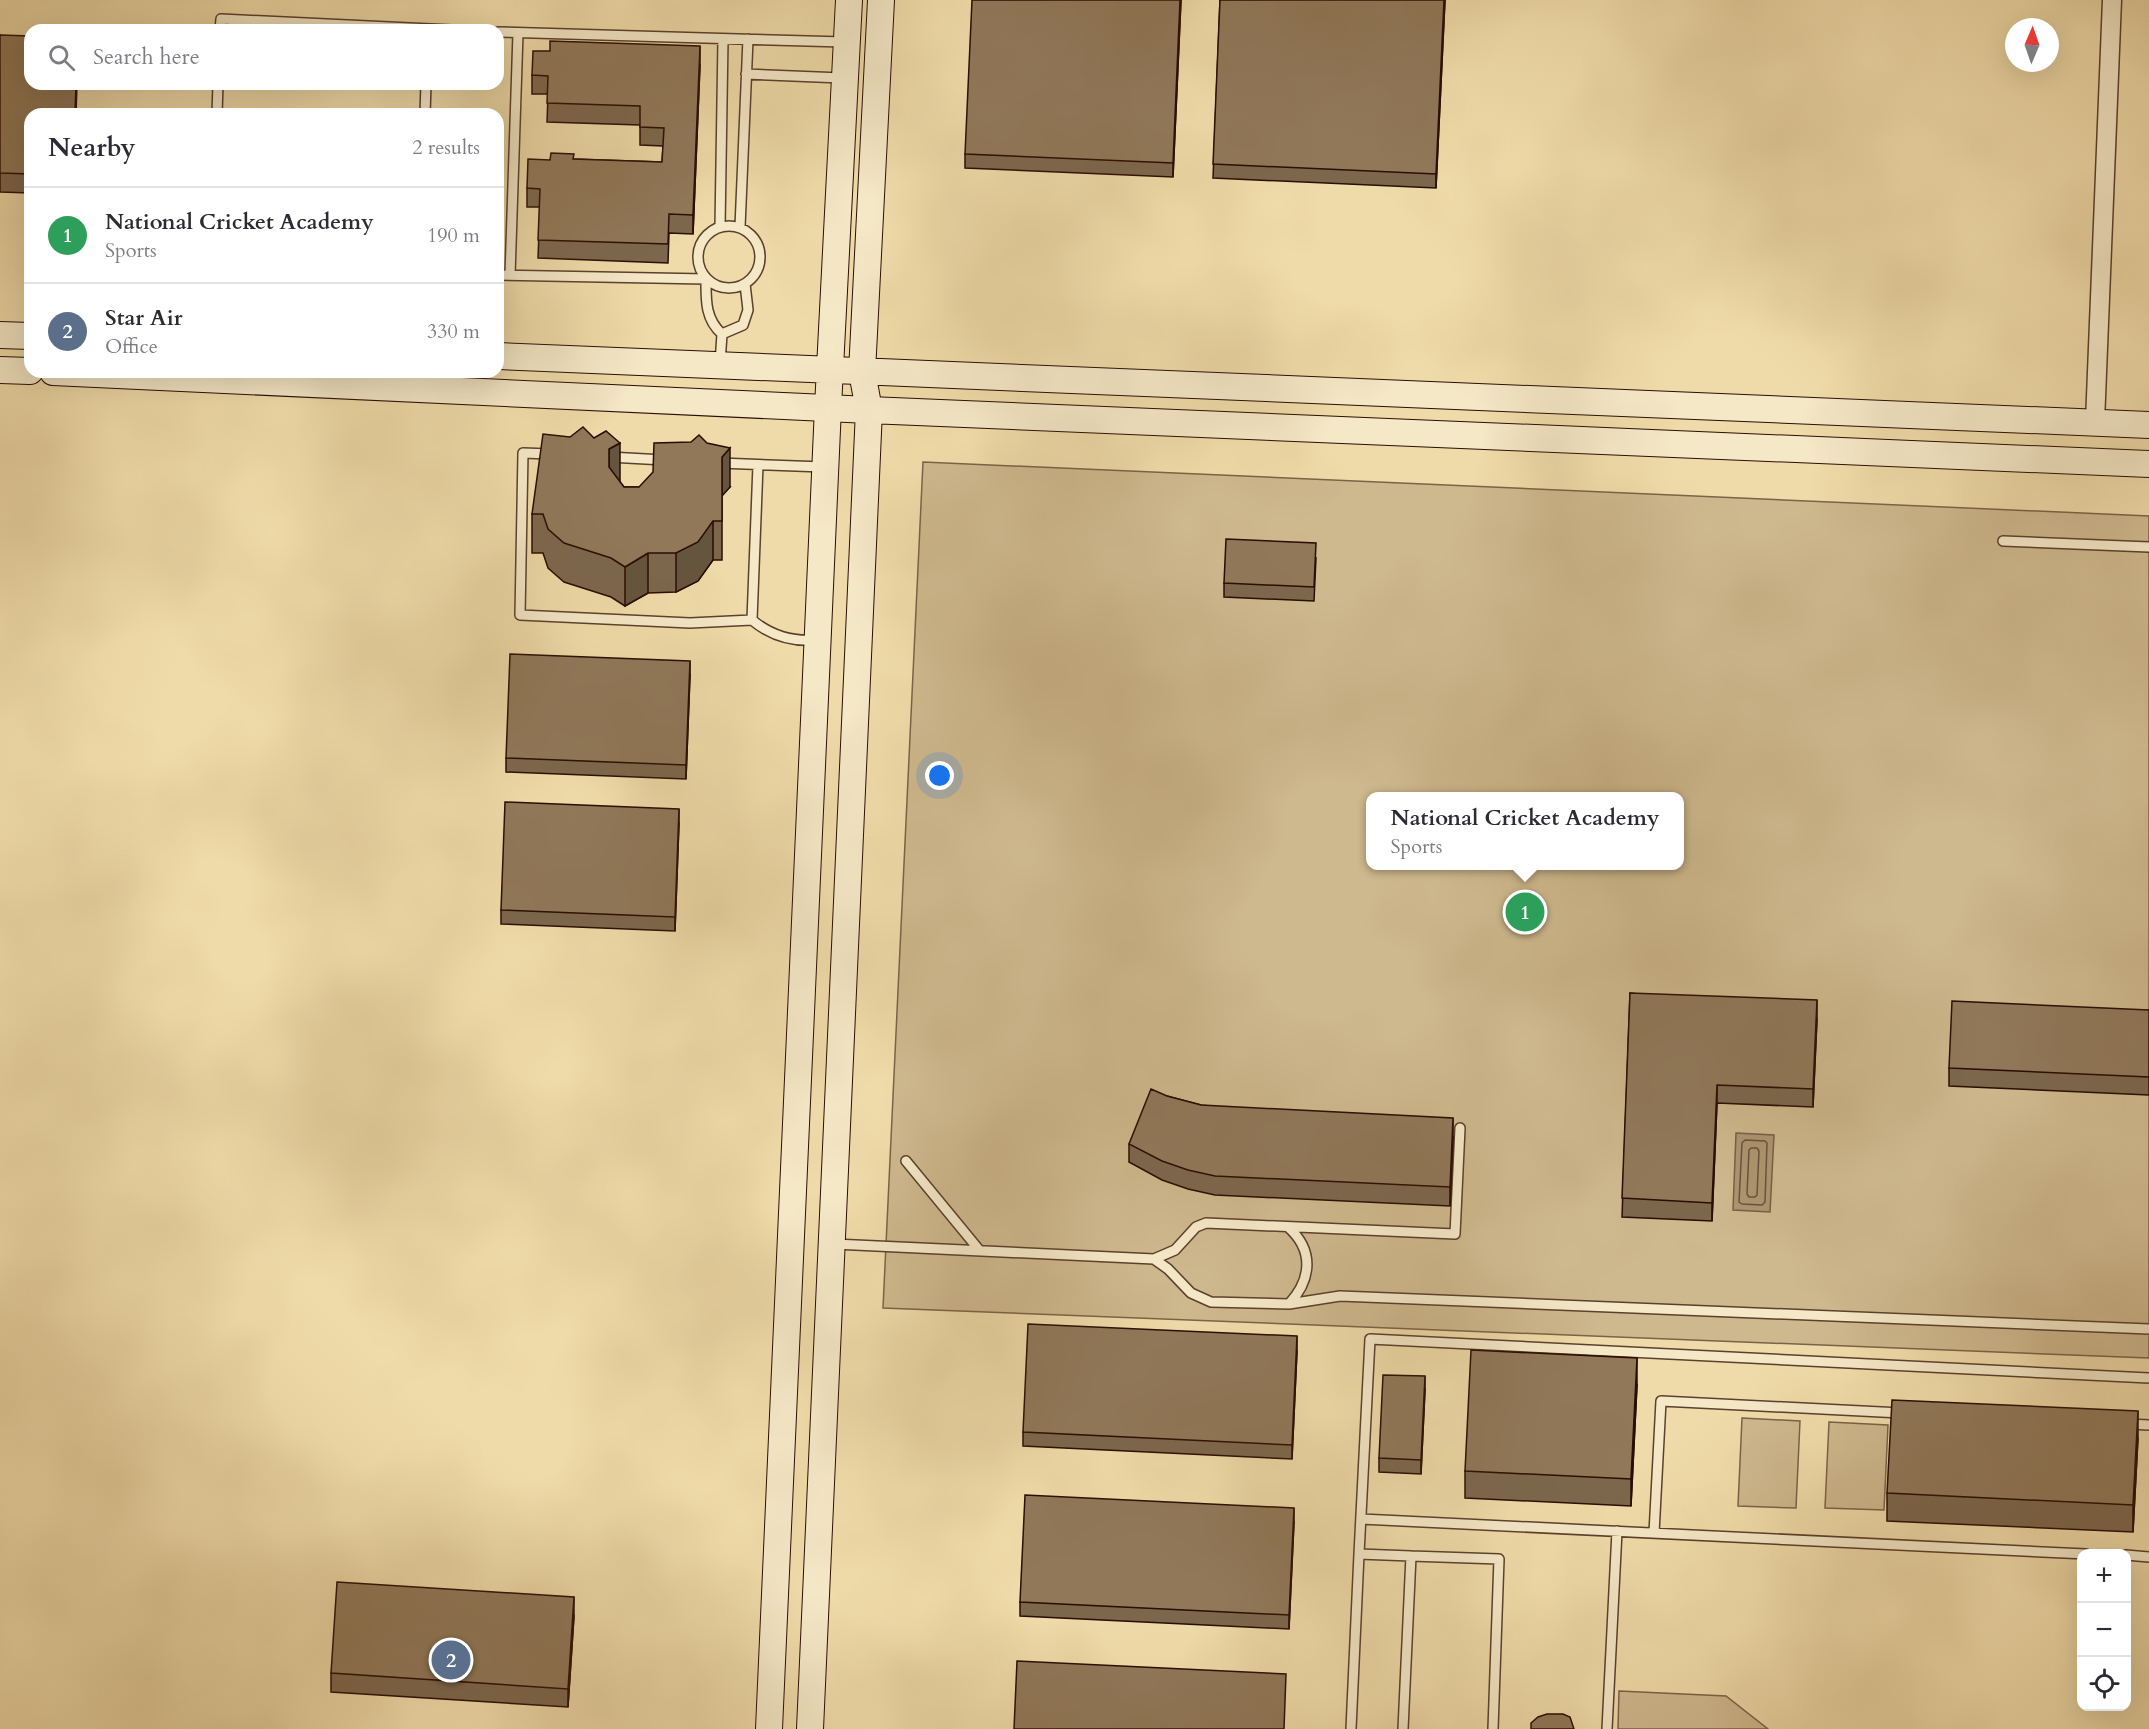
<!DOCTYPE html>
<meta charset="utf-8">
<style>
body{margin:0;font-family:Cardo,serif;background:#f7f7f7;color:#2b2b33}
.controls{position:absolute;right:18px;bottom:18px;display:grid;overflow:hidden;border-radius:12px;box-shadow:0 6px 24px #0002}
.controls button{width:54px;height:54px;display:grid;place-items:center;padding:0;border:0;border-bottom:2px solid #e1e1e2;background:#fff;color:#2b2b33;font:30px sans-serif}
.compass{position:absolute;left:2005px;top:18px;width:54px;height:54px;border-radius:50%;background:#fff;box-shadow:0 6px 24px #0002;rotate:2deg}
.you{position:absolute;left:940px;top:776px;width:21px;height:21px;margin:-15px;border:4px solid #fff;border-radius:50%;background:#1a73e8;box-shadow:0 0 0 9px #1a73e833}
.badge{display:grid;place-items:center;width:39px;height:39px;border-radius:50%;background:#7c3aed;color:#fff;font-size:20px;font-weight:700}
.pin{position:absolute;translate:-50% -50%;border:3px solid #fff;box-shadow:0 2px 6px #0006}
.popup{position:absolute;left:1366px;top:792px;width:318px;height:78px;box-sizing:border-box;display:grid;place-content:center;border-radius:12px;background:#fff;filter:drop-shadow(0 2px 4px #0005);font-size:20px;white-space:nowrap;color:#7c7c81}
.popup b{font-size:22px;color:#2b2b33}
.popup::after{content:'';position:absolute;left:50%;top:100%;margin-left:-12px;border:12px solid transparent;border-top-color:#fff}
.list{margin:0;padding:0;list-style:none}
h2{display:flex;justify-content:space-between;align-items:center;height:78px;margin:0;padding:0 24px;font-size:26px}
h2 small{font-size:20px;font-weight:400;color:#7c7c81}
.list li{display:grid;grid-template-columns:39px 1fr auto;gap:18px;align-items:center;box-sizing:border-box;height:96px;padding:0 24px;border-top:2px solid #e1e1e2}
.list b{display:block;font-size:22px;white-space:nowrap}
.list p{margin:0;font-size:20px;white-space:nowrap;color:#7c7c81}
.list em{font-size:20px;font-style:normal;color:#7c7c81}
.icon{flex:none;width:33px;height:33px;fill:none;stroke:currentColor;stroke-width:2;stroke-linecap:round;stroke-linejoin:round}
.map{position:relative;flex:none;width:2149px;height:1729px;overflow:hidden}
.search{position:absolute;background:#fff;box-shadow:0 6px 24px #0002;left:24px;top:24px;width:480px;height:66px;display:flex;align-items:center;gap:15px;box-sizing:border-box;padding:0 21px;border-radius:18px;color:#7c7c81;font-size:22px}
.panel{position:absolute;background:#fff;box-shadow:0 6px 24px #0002;left:24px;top:108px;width:480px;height:270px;border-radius:18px}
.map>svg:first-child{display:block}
.green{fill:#ceb88d;stroke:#7c6248;stroke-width:1.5;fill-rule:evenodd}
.water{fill:#ac9571;stroke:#785f45;stroke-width:1.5}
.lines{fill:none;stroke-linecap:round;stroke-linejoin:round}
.shore{stroke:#6b513a;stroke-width:1.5}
.lane-casing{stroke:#5b402c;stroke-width:12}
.street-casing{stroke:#5b402c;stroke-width:21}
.secondary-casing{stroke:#2a0d03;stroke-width:28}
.lane{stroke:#f5e8c7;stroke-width:9}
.street{stroke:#f5e8c7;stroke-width:18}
.secondary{stroke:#f5e8c7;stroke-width:26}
.wall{fill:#7c674d;stroke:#2a0d03;stroke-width:1.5}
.shaded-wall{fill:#65543e;stroke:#2a0d03;stroke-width:1.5}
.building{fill:#907859;stroke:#2a0d03;stroke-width:1.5}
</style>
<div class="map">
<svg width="2149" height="1729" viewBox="0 0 2149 1729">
<rect width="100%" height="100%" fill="#efdba9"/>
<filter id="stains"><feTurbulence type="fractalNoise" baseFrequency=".00333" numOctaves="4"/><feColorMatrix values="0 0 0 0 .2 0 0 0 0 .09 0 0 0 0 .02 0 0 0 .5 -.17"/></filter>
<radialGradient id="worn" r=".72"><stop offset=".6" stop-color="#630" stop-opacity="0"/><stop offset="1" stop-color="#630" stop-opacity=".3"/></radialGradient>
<!-- green -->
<path class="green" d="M923,462L2149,516V1358L883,1308ZM1370,796H1679V866H1370Z
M1742,1418L1800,1421L1796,1508L1738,1506Z
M1829,1422L1888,1425L1884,1510L1825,1508Z
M1619,1691L1726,1696L1768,1729H1618Z"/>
<!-- water -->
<path class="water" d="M1736,1133L1774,1135L1770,1212L1733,1210Z"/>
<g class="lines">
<!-- shore -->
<path class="shore" d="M1745,1140L1765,1141L1767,1143L1765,1202L1762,1205L1742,1204L1739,1202L1742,1143Z
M1751,1148H1757L1759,1151L1757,1195L1755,1197H1749L1747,1194L1749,1150Z"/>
<defs>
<path id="lane" d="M220,30L221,19L452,30
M498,32L844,42
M746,74L842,78
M217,114L218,84
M425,114L426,84
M698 257a31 31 0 1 1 62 0a31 31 0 1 1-62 0Z
M720,227L723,39
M740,227L748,39
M498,275L706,279C706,300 705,319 722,334
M510,275L518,33
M722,334L743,325L748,310L745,284
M720,363L722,334
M550,454L523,453L520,615L690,623L752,620C770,635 792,642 816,640
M609,457L664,460
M720,463L823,467
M2003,541L2149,547
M752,620L758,465
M906,1161L980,1251
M1288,1227C1314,1250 1312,1279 1289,1304
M834,1244L1154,1259L1175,1250L1196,1227L1206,1223L1455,1234L1460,1128
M1154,1259L1168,1269L1191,1293L1211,1302L1289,1304L1340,1296L2149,1329
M2128,1424L2149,1425
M1361,1519L2086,1554
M1654,1533L1661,1401L1901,1413
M1359,1554L1370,1339L2149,1378
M2126,1555L2149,1557
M1411,1556L1499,1559L1493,1729
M1351,1729L1359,1554L1411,1556L1403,1729
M1607,1729L1617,1531"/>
<path id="street" d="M2095,422L2112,0"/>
<path id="secondary" d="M0,335L30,336
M498,356L2149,425
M0,370L30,371
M53,372L869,410L2149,464
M769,1729L828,407L849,0
M810,1729L869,410L862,372L881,0"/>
</defs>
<!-- lane casing -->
<use href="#lane" class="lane-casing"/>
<!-- street casing -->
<use href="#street" class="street-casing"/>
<!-- secondary casing -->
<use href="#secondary" class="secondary-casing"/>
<!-- lane -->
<use href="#lane" class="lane"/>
<!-- street -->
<use href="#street" class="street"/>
<!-- secondary -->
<use href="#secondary" class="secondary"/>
</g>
<!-- wall -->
<path class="wall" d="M1181,0L1173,177L965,168V154Z
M1220,0H1445L1436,188L1213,178Z
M0,35L30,84H77L76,114H30V193L0,192Z
M700,65L693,234L669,233L668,263L538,258L540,207H527V188L550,160L574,159L662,162L663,146L640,145V125L547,122L548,94H532V75Z
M620,482L624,487H730L722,495V560H713L698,581L676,592L648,593L625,606L611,597L564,582L548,568L543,553H532V514Z
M1316,558L1314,601L1224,597V583Z
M690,675L686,779L506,772V758Z
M679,823L675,931L501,924V910Z
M1630,993L1817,1019L1813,1107L1717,1103L1712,1221L1622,1217Z
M2149,1010V1095L1949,1086V1068Z
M1167,1096L1201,1105L1453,1137L1450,1206L1215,1195L1188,1189L1162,1180L1129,1162V1144Z
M1297,1351L1292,1459L1023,1446V1432Z
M1637,1385L1631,1506L1465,1498V1471Z
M1425,1390L1421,1474L1379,1472V1458Z
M2138,1438L2133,1532L1887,1521V1493Z
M1294,1522L1289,1629L1020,1616V1602Z
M574,1616L568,1707L331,1692V1673Z"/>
<!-- shaded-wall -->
<path class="shaded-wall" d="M1180,0H1181L1173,177V163Z
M1444,0H1445L1436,188V174Z
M700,46V65L693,234V215Z
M620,443V482L609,506V449Z
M730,448V487L722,496V457Z
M713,521V560L698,581L676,592V553Z
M648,553V593L625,606V567Z
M690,661V675L686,779V765Z
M679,809V823L675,931V917Z
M1817,1000V1019L1813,1107V1089Z
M1717,1085V1103L1712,1221V1203Z
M1453,1118V1137L1450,1206V1187Z
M1297,1336V1351L1292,1459V1445Z
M1637,1358V1385L1631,1506V1479Z
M1425,1376V1390L1421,1474V1460Z
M2138,1411V1438L2133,1532V1505Z
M1294,1508V1522L1289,1629V1615Z
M574,1597V1616L568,1707V1689Z"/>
<!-- building -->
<path class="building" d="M972,0H1180L1173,163L965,154Z
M1220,0H1444L1436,174L1213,164Z
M0,35L30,36V84H76L75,114H30V174L0,173Z
M550,41L700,46L693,215L669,214L668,244L538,240L540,189L527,188L528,159L550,160L551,153L574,154L573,159L662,162L664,128L640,127V106L547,103L548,76L532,75L533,51H550Z
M583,427L594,438L606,431L620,443L609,449V467L624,487H639L653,472L654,443L691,442L699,435L707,443L730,448L722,457V521H713L698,542L676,553H648L625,567L611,558L564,543L548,529L543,514H532L543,434L570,437Z
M1226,539L1316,543L1314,587L1224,583Z
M510,654L690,661L686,765L506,758Z
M505,802L679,809L675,917L501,910Z
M1630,993L1817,1000L1813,1089L1717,1085L1712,1203L1622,1198Z
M1952,1001L2149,1010V1077L1949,1068Z
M1151,1089L1167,1096L1201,1105L1453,1118L1450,1187L1215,1176L1188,1170L1162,1161L1129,1144Z
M1028,1324L1297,1336L1292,1445L1023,1432Z
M1471,1350L1637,1358L1631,1479L1465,1471Z
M1383,1375L1425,1376L1421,1460L1379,1458Z
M1892,1400L2138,1411L2133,1505L1887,1493Z
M1025,1495L1294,1508L1289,1615L1020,1602Z
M337,1582L574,1597L568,1689L331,1673Z
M1017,1661L1286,1674L1284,1729H1014Z
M1547,1714H1563L1570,1717L1574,1729H1531V1723L1538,1717Z"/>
<rect width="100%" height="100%" filter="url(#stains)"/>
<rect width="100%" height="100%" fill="url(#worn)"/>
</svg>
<div class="controls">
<button>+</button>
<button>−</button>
<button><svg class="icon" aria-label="locate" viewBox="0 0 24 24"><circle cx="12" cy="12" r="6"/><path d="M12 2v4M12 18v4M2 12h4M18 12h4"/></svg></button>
</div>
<svg class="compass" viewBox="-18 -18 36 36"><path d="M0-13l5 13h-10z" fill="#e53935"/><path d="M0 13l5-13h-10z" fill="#7c7c81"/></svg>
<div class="you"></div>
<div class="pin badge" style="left:1525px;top:912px;background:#2e9e5b">1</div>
<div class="popup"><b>National Cricket Academy</b>Sports</div>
<div class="pin badge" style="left:451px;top:1660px;background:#5c6f8a">2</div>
<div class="search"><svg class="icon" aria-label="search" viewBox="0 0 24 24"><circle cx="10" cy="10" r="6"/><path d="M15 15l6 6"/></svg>Search here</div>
<section class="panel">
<h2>Nearby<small>2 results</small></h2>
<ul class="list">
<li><span class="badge" style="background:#2e9e5b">1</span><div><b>National Cricket Academy</b><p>Sports</p></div><em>190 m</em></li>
<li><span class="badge" style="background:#5c6f8a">2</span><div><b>Star Air</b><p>Office</p></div><em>330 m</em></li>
</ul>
</section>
</div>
